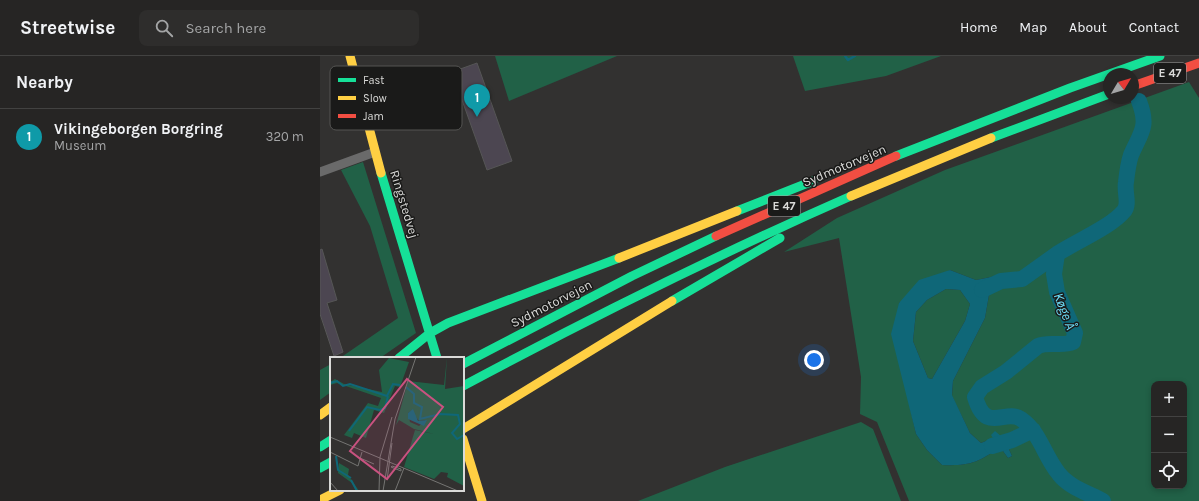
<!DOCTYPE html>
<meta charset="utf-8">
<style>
body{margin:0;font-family:Karla,sans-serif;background:#2e2d2c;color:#f1f3f6}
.controls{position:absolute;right:12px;bottom:12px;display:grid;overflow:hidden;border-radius:8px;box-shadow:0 2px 6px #0003}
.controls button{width:36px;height:36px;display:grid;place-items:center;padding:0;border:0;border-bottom:1px solid #424241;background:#262524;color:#f1f3f6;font:20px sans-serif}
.compass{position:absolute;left:783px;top:12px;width:36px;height:36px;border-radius:50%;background:#262524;box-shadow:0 2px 6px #0003;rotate:52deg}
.you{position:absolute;left:494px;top:304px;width:14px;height:14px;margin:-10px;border:3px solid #fff;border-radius:50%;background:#1a73e8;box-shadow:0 0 0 6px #1a73e833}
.badge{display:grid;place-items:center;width:26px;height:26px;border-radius:50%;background:#8bbbb9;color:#fff;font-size:13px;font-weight:700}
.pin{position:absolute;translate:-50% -33px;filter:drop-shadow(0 1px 2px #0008)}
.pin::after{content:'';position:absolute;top:21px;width:14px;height:12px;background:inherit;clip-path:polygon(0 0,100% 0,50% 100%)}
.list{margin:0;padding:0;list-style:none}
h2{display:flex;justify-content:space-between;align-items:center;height:52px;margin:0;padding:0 16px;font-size:17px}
h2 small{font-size:13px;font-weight:400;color:#a4a5a6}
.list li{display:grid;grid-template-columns:26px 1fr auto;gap:12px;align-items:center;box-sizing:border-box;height:56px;padding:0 16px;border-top:1px solid #424241}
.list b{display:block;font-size:15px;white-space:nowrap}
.list p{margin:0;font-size:13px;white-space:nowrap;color:#a4a5a6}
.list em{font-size:13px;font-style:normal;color:#a4a5a6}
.icon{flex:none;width:22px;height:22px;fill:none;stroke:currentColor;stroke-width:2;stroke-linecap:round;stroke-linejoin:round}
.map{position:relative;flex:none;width:879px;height:445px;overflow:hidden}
header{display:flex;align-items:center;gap:24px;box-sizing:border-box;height:56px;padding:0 20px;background:#262524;border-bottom:1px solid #424241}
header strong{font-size:19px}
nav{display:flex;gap:22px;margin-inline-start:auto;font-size:14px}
.search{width:280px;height:36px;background:#2e2d2c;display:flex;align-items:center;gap:10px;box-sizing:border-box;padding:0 14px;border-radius:8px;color:#a4a5a6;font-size:15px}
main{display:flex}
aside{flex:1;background:#262524}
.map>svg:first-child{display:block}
.green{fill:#216147;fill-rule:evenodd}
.water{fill:#0f6778;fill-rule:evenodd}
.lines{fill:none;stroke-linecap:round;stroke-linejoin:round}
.stream{stroke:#0f6778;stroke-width:2.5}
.river{stroke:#0f6778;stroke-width:16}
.building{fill:#4c4651;stroke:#565656}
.street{stroke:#6a6a6a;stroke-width:9}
.fast{stroke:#16e098;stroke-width:9}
.slow{stroke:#ffcf43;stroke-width:9}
.jam{stroke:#f24e42;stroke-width:9}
.labels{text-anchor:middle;stroke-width:3;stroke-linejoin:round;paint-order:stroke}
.shield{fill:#1a1a19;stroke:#a0a09f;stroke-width:1}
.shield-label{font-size:12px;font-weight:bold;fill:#dadad8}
.street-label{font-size:13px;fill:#dadad8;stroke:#1a1a19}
.water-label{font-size:14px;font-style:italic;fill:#6edef9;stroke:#1a1a19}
.inset-river{fill:none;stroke:#0f6778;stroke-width:2}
.inset-road{fill:none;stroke:#757573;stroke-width:1}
.view{fill:#c95280;fill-opacity:0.15;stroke:#c95280;stroke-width:2}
.inset-edge{fill:none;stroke:#dadad8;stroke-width:2}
.key{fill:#1a1a19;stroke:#545452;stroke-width:1}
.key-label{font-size:11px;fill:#dadad8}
</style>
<header>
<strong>Streetwise</strong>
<div class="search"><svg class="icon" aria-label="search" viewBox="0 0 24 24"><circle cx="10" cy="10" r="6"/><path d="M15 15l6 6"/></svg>Search here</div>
<nav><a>Home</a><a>Map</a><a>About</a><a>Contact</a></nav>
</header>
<main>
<aside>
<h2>Nearby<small></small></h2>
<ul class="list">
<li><span class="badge" style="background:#0f9aa8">1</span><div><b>Vikingeborgen Borgring</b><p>Museum</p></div><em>320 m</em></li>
</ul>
</aside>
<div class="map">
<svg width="879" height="445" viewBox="0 0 879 445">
<rect width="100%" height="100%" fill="#323130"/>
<!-- green -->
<path class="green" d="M175,0H297L189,45Z
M473,0H621L566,20L485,35Z
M869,26L879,42V445H589L557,366L540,358L541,321L519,182L464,196L517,162L625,114ZM630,214L656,224L676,220L669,239L665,262L633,325L632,340L650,377L661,387L673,382L691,384L687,389L692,400L688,402L680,391C658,407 649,410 622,409L607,394L596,378L587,338L579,247ZM834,328H864V430H834Z
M43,106L96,277L60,302H20L78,262L50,170L21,114Z
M626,233L640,234L650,248L645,265L612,323L608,322L593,285L596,256L607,244Z
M11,308V336L0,344V314Z
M541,366L553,373L581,445H318L405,411Z"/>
<!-- water -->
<path class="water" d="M630,214L656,224L676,220L686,231L669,239L665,262L633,325L632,339L650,377L661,387L673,382L671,379L675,375L683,382L692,384L687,389L692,400L688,402L680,391C658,407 649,410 622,409L607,394L596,378L571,278L579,247L599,224ZM626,233L640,234L650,248L645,265L612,323L608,322L593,285L596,256L607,244Z"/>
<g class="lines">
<!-- stream -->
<path class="stream" d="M525,0L528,4L535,0"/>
<!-- river -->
<path class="river" d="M662,234L681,225L702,223L737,198
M672,390L692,384L713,374
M783,445C768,437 749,431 739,418C724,400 720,376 701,363C685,352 666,379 655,341L662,331L686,316L718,290C729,285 742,291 753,286L755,277L737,236L734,218L737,198C755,186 791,171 804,155C810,148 804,136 806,126C807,117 808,108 811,99C821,76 829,71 819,45"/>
</g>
<!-- building -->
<path class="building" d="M157,7L192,105L167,114L132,16Z
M2,193L17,244L7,247L23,296L14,300L0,258V194Z"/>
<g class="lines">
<!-- street -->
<path class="street" d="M0,116L55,96"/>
<!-- fast -->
<path class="fast" d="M671,82L789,38
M576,100L750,32L840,0
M61,117L117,302
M417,155L493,125
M352,245L460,182
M79,302L110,277L128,267L299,202
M143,308L312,220L396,180
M143,330C270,262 399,198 531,140
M0,391L11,384
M0,412L11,406"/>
<!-- slow -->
<path class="slow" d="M30,0L61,117
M531,140L671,82
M299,202L417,155
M0,359L11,351
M143,373L352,245
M143,383L162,445
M0,444L20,434"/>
<!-- jam -->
<path class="jam" d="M813,30L879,7
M396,180L576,100"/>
</g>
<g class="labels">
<!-- shield labels -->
<g class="shield">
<rect x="834" y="7" width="32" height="20" rx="3"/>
<rect x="448" y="140" width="32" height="20" rx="3"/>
</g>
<g class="shield-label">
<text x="850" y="21">E 47</text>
<text x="464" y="154">E 47</text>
</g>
<!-- street labels -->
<g class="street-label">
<text transform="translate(524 109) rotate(-23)" y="5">Sydmotorvejen</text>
<text transform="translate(85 148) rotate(73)" y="5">Ringstedvej</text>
<text transform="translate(231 247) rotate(-27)" y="5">Sydmotorvejen</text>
</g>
<!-- water labels -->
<g class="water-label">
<text transform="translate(745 255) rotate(69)" y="5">Køge Å</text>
</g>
</g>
<!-- overview -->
<g transform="translate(10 301)">
<rect width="134" height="134" fill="#323130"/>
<path d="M117,0L115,32L134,29V129L117,120L118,116L111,115L104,122L74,110L85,73L104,77L84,72L69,63L66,68L78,24L114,28ZM81,54L89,64L96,63L89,69L80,65L78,56ZM59,1L79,5L70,30L65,29L54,56L44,53L36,81L24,76L22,81L14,78L38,46L48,49L51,41L7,26L0,28V25L5,22L14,27L52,35L49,13ZM9,106L19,112L18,118L29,134H26L22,126L8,116Z" fill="#216147" fill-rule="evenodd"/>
<path d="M83,52L88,64L97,63L94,69L78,62V56Z" fill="#0f6778"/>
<path class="inset-river" d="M0,26L7,24L13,29L20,27L57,39L63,27L70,28M76,30L84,37V46L92,50L90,62L110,57L128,58L130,67L122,76L127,82L134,78M19,74L37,50L50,53L55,51L58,39M6,99L8,113L21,121M21,123L27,134"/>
<path class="inset-road" d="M0,80L128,134M0,95L28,109L32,95M30,101L44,107M62,109L71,112V114L61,110ZM57,123L62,86M0,125L8,134M49,134L50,100L62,60M53,134L65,62L86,0M65,134L74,111"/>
<path class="view" d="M77,22L113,50L57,122L20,94Z"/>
<rect width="134" height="134" class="inset-edge"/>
</g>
<!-- legend -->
<rect x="10" y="10" width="132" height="64" rx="6" class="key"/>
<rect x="18" y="22" width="18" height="4" fill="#16e098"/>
<rect x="18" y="40" width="18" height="4" fill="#ffcf43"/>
<rect x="18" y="58" width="18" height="4" fill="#f24e42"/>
<g class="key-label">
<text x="43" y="28">Fast</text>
<text x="43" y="46">Slow</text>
<text x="43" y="64">Jam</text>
</g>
</svg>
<div class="controls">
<button>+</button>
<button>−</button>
<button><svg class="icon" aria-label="locate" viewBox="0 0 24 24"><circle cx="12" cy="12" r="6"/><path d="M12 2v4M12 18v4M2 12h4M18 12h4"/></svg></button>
</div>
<svg class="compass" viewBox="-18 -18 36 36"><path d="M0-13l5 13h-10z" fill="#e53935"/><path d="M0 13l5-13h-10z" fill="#a4a5a6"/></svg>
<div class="you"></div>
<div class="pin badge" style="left:157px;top:61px;background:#0f9aa8">1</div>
</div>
</main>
